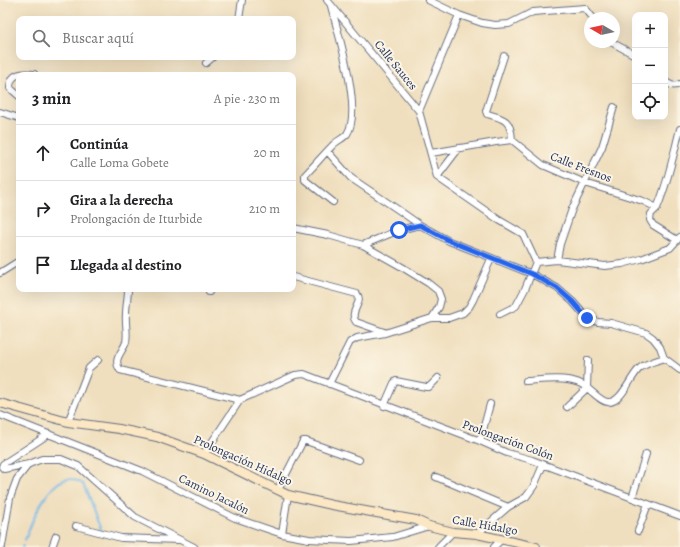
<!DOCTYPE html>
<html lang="es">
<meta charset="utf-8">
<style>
body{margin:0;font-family:Alegreya,serif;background:#f2f2f2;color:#202124}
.controls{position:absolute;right:12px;top:12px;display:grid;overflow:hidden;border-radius:8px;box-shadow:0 4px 16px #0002}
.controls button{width:36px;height:36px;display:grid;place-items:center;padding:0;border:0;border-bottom:1px solid #e0e0e0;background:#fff;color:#202124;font:20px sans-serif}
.compass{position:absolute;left:584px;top:12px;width:36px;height:36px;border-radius:50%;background:#fff;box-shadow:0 4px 16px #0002;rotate:279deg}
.stop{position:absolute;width:12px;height:12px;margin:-9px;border:3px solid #2563eb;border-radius:50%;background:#fff}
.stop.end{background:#2563eb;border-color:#fff;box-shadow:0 1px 4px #0008}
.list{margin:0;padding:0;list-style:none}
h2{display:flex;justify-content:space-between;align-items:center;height:52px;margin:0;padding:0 16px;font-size:17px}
h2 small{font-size:13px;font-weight:400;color:#757577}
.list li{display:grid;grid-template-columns:26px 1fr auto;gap:12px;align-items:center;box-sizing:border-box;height:56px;padding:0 16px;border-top:1px solid #e0e0e0}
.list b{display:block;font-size:15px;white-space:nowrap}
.list p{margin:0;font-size:13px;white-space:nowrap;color:#757577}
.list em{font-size:13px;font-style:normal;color:#757577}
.icon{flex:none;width:22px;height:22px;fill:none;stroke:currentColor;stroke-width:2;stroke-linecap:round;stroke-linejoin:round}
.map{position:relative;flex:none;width:680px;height:547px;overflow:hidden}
.search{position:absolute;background:#fff;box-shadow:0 4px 16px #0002;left:16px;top:16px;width:280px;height:44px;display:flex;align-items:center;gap:10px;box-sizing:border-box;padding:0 14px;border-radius:8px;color:#757577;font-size:15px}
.panel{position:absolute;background:#fff;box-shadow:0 4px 16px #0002;left:16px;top:72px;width:280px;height:220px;border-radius:8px}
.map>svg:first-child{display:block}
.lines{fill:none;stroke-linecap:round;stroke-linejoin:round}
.stream{stroke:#72baea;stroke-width:2}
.street-casing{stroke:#666d80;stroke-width:8}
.secondary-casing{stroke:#666d80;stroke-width:10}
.street{stroke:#fff;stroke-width:6}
.secondary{stroke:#fbe7c3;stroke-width:8}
.route{stroke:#2563eb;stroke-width:5}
.labels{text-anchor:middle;stroke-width:4;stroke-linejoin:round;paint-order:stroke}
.street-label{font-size:12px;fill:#1b2f5e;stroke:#fcf5e5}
</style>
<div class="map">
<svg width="680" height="547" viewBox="0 0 680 547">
<rect width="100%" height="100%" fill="#fcf5e5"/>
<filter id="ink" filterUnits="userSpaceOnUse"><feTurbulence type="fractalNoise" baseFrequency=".025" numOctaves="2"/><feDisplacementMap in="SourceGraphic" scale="8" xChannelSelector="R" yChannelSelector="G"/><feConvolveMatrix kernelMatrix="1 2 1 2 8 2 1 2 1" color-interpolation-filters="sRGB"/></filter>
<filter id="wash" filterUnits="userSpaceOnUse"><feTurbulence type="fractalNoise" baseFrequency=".012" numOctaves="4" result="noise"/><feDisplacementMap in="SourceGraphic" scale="16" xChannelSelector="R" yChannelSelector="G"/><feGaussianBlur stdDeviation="0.9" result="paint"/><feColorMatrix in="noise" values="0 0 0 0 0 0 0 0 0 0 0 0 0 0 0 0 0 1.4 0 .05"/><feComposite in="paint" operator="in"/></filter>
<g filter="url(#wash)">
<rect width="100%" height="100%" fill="#f0dfbe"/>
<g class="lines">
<!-- stream -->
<path class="stream" d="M25,540C31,523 49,477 71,479C74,479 79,482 83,484C90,500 95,516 102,532
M22,547L23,546"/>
</g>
</g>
<g filter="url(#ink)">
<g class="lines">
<defs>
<path id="street" d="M327,0L419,111L437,177L499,220L523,234L536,262
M331,6C338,33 363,111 347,134C343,139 336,141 332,146C323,155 315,165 305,175V180L333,202
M459,15L482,23L495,25L509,24L533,12L585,8L593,18
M239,19L242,0
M611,42L635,55
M504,56L486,111L487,114C505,119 511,120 512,140
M206,63L213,57
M665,81C670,85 673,87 680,84
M19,96L10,88C10,72 23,73 34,74
M419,111L459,15L428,0
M0,112L19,118
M328,152L351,178L397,209L420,225L449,241L532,274L557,288L573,302L587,318L598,322L611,323L646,333L653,338L660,347L664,358L680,370
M431,153L496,142L512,140L543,165L585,183L643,201L657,208L651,214L650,220L653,225L677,240
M437,177L459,148
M657,208C668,183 673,156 680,129
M293,228L328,235L363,245L399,230L420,225
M363,245L402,267L428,283L438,291L441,299L439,307L432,318
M557,260L560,244L572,209L602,147L614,107
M536,262L557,260L605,266L622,264L641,259L670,248L680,237
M0,273L19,261
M293,277L357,294C364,303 348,311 356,322L384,332
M128,289C128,297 126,306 126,314C125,323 128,333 126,342C123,352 112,359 120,370L240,400
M209,289V292
M500,314L516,306L525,289L536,262
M526,381C543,380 574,375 587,388
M329,384L350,342L357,338L385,333L432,318H449L463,313L469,307L473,300L491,259
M587,388L588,360
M384,406L394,383L396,381L426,387H429L438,378
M567,407L587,388C593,392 601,402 608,402C622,403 631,375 640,368C646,363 656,361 664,358
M0,415L142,471L235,518L282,534L309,539L351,541L393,537L429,526
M68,422L89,368L98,360
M49,434L3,464L2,467L4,469L29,464L42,459H61L78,466L135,517L194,547
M480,441L490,404
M204,454L240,400L295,375L304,374L480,441L507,453L532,460L680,516
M436,477L508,507
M278,490L303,441H306L359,460
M632,498L646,454
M76,526L121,538L179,540
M638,531L648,504
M282,534L288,495
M477,534L508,507L526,497L534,486L543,465
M0,547L2,546L10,498L17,479L29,464
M52,547L56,536
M438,547L453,532
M494,547L502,539"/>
<path id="secondary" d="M0,403L68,422L119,429L157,437L204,454L288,495L332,505L416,520L429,526L453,532L477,534L536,547"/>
</defs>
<!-- street casing -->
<use href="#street" class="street-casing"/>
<!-- secondary casing -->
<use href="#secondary" class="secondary-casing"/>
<!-- street -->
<use href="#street" class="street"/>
<!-- secondary -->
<use href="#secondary" class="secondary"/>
</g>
</g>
<g class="lines" filter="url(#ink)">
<!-- route -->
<path class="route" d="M399,230L420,225L450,241L532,274L557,288L573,302L587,318"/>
</g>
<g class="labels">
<!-- street labels -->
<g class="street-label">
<text transform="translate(396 65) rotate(51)" y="4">Calle Sauces</text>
<text transform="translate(581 167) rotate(21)" y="4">Calle Fresnos</text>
<text transform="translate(508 440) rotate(20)" y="4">Prolongación Colón</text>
<text transform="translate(243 460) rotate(24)" y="4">Prolongación Hidalgo</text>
<text transform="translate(214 494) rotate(26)" y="4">Camino Jacalón</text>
<text transform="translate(485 525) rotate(10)" y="4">Calle Hidalgo</text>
</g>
</g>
</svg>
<div class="controls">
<button>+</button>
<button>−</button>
<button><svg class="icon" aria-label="locate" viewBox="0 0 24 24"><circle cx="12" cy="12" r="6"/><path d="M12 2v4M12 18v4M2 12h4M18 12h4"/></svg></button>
</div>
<svg class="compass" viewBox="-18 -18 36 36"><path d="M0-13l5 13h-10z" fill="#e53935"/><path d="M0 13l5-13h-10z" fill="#757577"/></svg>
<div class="stop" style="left:399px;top:230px"></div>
<div class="stop end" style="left:587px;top:318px"></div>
<div class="search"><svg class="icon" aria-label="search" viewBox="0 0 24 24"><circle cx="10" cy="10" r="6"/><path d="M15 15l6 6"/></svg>Buscar aquí</div>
<section class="panel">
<h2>3 min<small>A pie · 230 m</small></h2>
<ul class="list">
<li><svg class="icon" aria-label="ahead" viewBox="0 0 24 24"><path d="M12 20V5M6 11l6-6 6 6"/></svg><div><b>Continúa</b><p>Calle Loma Gobete</p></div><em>20 m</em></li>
<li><svg class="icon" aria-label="right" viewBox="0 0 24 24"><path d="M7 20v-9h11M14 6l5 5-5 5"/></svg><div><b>Gira a la derecha</b><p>Prolongación de Iturbide</p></div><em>210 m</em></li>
<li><svg class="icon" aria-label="arrive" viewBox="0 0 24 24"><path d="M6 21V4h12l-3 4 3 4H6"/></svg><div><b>Llegada al destino</b></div></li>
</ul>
</section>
</div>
